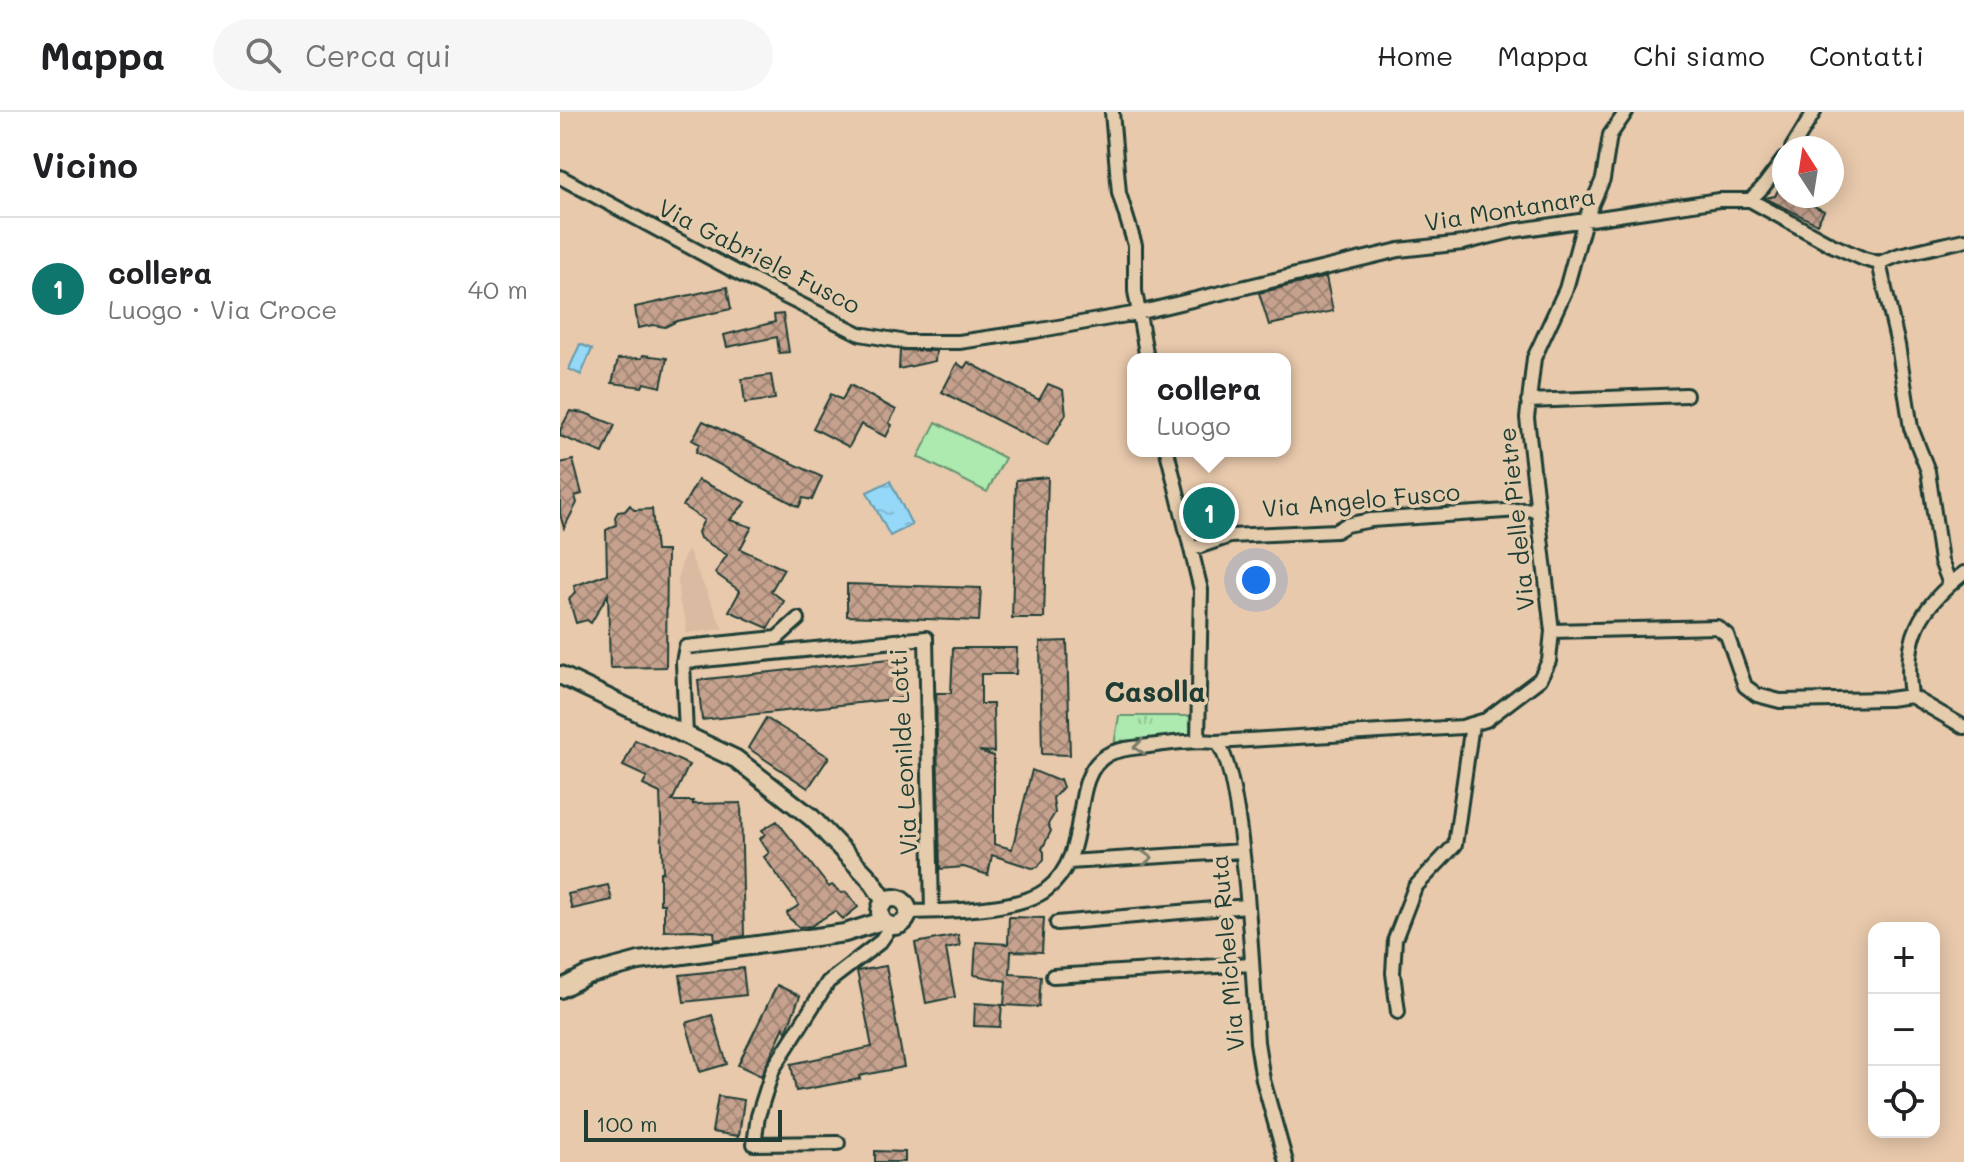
<!DOCTYPE html>
<html lang="it">
<meta charset="utf-8">
<style>
body{margin:0;font-family:Mali,sans-serif;background:#f6f6f6;color:#202124}
.controls{position:absolute;right:24px;bottom:24px;display:grid;overflow:hidden;border-radius:16px;box-shadow:0 4px 20px #0003}
.controls button{width:72px;height:72px;display:grid;place-items:center;padding:0;border:0;border-bottom:2px solid #e0e0e0;background:#fff;color:#202124;font:40px sans-serif}
.compass{position:absolute;left:1212px;top:24px;width:72px;height:72px;border-radius:50%;background:#fff;box-shadow:0 4px 20px #0003;rotate:348deg}
.scale{position:absolute;left:24px;bottom:20px;width:198px;box-sizing:border-box;padding-left:8px;border:4px solid #1f3d34;border-top:0;font-size:22px;line-height:28px;white-space:nowrap;color:#1f3d34;-webkit-text-stroke:6px #e5ccad;paint-order:stroke}
.you{position:absolute;left:696px;top:468px;width:28px;height:28px;margin:-20px;border:6px solid #fff;border-radius:50%;background:#1a73e8;box-shadow:0 0 0 12px #1a73e833}
.badge{display:grid;place-items:center;width:52px;height:52px;border-radius:50%;background:#0f766e;color:#fff;font-size:26px;font-weight:700}
.pin{position:absolute;translate:-50% -50%;border:4px solid #fff;box-shadow:0 2px 8px #0006}
.popup{position:absolute;left:567px;top:241px;width:164px;height:104px;box-sizing:border-box;display:grid;place-content:center;border-radius:16px;background:#fff;filter:drop-shadow(0 2px 6px #0005);font-size:26px;white-space:nowrap;color:#757577}
.popup b{font-size:30px;color:#202124}
.popup::after{content:'';position:absolute;left:50%;top:100%;margin-left:-16px;border:16px solid transparent;border-top-color:#fff}
.list{margin:0;padding:0;list-style:none}
h2{display:flex;justify-content:space-between;align-items:center;height:104px;margin:0;padding:0 32px;font-size:34px}
h2 small{font-size:26px;font-weight:400;color:#757577}
.list li{display:grid;grid-template-columns:52px 1fr auto;gap:24px;align-items:center;box-sizing:border-box;height:144px;padding:0 32px;border-top:2px solid #e0e0e0}
.list b{display:block;font-size:30px;white-space:nowrap}
.list p{margin:0;font-size:26px;white-space:nowrap;color:#757577}
.list em{font-size:26px;font-style:normal;color:#757577}
.icon{flex:none;width:44px;height:44px;fill:none;stroke:currentColor;stroke-width:2;stroke-linecap:round;stroke-linejoin:round}
.map{position:relative;flex:none;width:1404px;height:1050px;overflow:hidden}
header{display:flex;align-items:center;gap:48px;box-sizing:border-box;height:112px;padding:0 40px;background:#fff;border-bottom:2px solid #e0e0e0}
header strong{font-size:38px}
nav{display:flex;gap:44px;margin-inline-start:auto;font-size:28px}
.search{width:560px;height:72px;background:#f6f6f6;display:flex;align-items:center;gap:20px;box-sizing:border-box;padding:0 28px;border-radius:44px;color:#757577;font-size:30px}
main{display:flex}
aside{flex:1;background:#fff}
.map>svg:first-child{display:block}
.built{fill:#dabaa1}
.park{fill:url(#park-tufts);stroke:#669472;stroke-width:2}
.garden{fill:#adeaaf;stroke:#669472;stroke-width:2}
.water{fill:url(#water-ripples);stroke:#669aaa;stroke-width:2}
.building{fill:url(#building-cross-hatch);stroke:#1f3d34;stroke-width:2}
.lines{fill:none;stroke-linecap:round;stroke-linejoin:round}
.minor-casing{stroke:#1f3d34;stroke-width:18}
.tertiary-casing{stroke:#1f3d34;stroke-width:22}
.minor{stroke:#e5ccad;stroke-width:12}
.tertiary{stroke:#e5ccad;stroke-width:16}
.oneway{stroke:#787d6a}
.labels{text-anchor:middle;stroke-width:7;stroke-linejoin:round;paint-order:stroke}
.street-label{font-size:24px;fill:#1f3d34;stroke:#e5ccad}
.quarter-label{font-size:28px;font-weight:bold;fill:#1f3d34;stroke:#e5ccad}
</style>
<header>
<strong>Mappa</strong>
<div class="search"><svg class="icon" aria-label="search" viewBox="0 0 24 24"><circle cx="10" cy="10" r="6"/><path d="M15 15l6 6"/></svg>Cerca qui</div>
<nav><a>Home</a><a>Mappa</a><a>Chi siamo</a><a>Contatti</a></nav>
</header>
<main>
<aside>
<h2>Vicino<small></small></h2>
<ul class="list">
<li><span class="badge">1</span><div><b>collera</b><p>Luogo · Via Croce</p></div><em>40 m</em></li>
</ul>
</aside>
<div class="map">
<svg width="1404" height="1050" viewBox="0 0 1404 1050">
<defs>
<pattern id="park-tufts" width="24" height="20" patternUnits="userSpaceOnUse" patternTransform="scale(2)"><rect width="24" height="20" fill="#adeaaf"/><path d="M3 7l-1-3M5 7V3M7 7l1-3M15 17l-1-3M17 17v-4M19 17l1-3" fill="none" stroke="#94ca97"/></pattern>
<pattern id="water-ripples" width="26" height="14" patternUnits="userSpaceOnUse" patternTransform="scale(2)"><rect width="26" height="14" fill="#96d8f8"/><path d="M2 4q2-2 4 0t4 0M15 11q2-2 4 0t4 0" fill="none" stroke="#81bad5"/></pattern>
<pattern id="building-cross-hatch" width="8" height="8" patternUnits="userSpaceOnUse" patternTransform="scale(2)"><rect width="8" height="8" fill="#c6a28e"/><path d="M0 0l8 8M0 8l8-8" fill="none" stroke="#a08575"/></pattern>
</defs>
<rect width="100%" height="100%" fill="#e8c9ac"/>
<filter id="ink" filterUnits="userSpaceOnUse"><feTurbulence type="fractalNoise" baseFrequency=".0125" numOctaves="2"/><feDisplacementMap in="SourceGraphic" scale="16" xChannelSelector="R" yChannelSelector="G"/><feConvolveMatrix kernelMatrix="1 2 1 2 8 2 1 2 1" color-interpolation-filters="sRGB"/></filter>
<g filter="url(#ink)">
<!-- built -->
<path class="built" d="M128,438L162,515L163,517L126,521V510L119,488L118,467L122,449Z"/>
<!-- park -->
<path class="park" d="M559,604H630L631,623L554,633Z"/>
<!-- garden -->
<path class="garden" d="M376,310L445,346L427,380L358,345Z"/>
<!-- water -->
<path class="water" d="M20,232L32,237L21,263L9,257Z
M330,369L352,413L330,424L307,380Z"/>
<!-- building -->
<path class="building" d="M1224,66V84H1234L1264,99L1257,112L1205,86L1215,84Z
M766,165L773,199L709,213L699,181Z
M167,175L171,197L117,209L105,215L93,213L78,216L75,195Z
M223,202L229,240L219,241L217,225L167,235L164,223L215,210L214,203Z
M340,238L376,239L375,249L339,257Z
M83,243L107,246L101,275L84,271L82,275L52,271L58,247L82,246Z
M408,250L479,288L488,272L503,278L506,302L487,334L382,280L397,251L404,256Z
M211,263L215,287L185,291L182,267Z
M290,273L336,298L329,311L332,313L326,325L301,312L289,335L253,316L271,282L282,288Z
M10,299L25,301L55,313L43,341L0,324V318Z
M143,309L262,365L252,388L243,386L239,395L136,340L139,332L132,328Z
M13,348L22,382L15,384L17,391L4,416L0,402V351Z
M488,365L484,506H452L456,368Z
M138,368L186,390L170,408L192,415L180,437L224,457L211,479L224,489L208,516L169,499L180,479L155,461L167,443L140,426L138,420L144,408L123,394Z
M70,393L74,398L92,397L96,439H107L106,555L50,556L48,482L31,511L27,508L16,511L9,487L15,480L14,474L47,462L46,418L56,413L55,405L58,400L65,399Z
M287,472L421,476L419,509L287,504Z
M507,529L510,643L482,642L480,530Z
M393,536H457L456,562H421V592H433L434,640L419,639L434,644V732L452,737L472,658L496,668L500,667L503,675L493,686L495,701L488,712L491,719L482,737L484,740V747L478,755L472,756L432,743L428,763L404,755L380,757L376,581H391Z
M338,546L343,586L142,608L138,568Z
M206,606L269,645L248,676L188,636Z
M75,628L129,653L112,689H133V692L181,691L184,824L155,828L154,820L133,818L104,819V792H100V760H103L100,681L83,673L87,665L63,654Z
M217,709L269,775L272,773L281,781L286,780L298,795L283,807L275,799L251,814L239,815L229,806L227,801L239,793L204,745L209,741L200,727L205,722L202,718Z
M48,773L52,788L12,797L8,782Z
M449,805L484,806L482,840L451,839L450,862L481,864L479,895L444,893L446,869L414,863L416,830L448,832Z
M398,823L400,834L386,837L395,885L366,891L355,831Z
M326,854L344,955L299,964L300,967L236,979L231,952L312,935L297,859Z
M183,856L186,883L124,890L120,863Z
M217,873L240,884L226,920L224,915L201,964L178,953Z
M415,891L442,893L440,915L414,914Z
M152,903L167,952L140,960L126,911Z
M158,984L184,988L179,1024L152,1020Z
M315,1039L345,1040V1050H315Z"/>
<g class="lines">
<defs>
<path id="minor" d="M552,0L559,81L575,133V179L587,247
M1232,36L1254,0
M0,65L182,163L300,222L346,230H399L475,219L578,201L839,138L903,131L952,119L1159,88H1190L1272,133L1304,147L1319,151
M1190,88L1203,75L1224,47
M1319,151L1338,233L1351,316L1368,359L1381,449L1390,472
M1319,151L1339,143L1404,128
M968,289L1126,283
M607,339L641,478L638,628
M632,437L670,424L776,419L786,413L811,408L976,397
M992,519L1157,515L1167,523L1185,574L1197,583L1220,589L1329,587L1351,584
M123,550L366,526L372,799
M1351,584C1343,526 1359,496 1404,461
M1351,584L1404,615
M126,623L123,550L126,535L217,526L238,507
M656,630C684,654 694,882 697,930L703,968L726,1050
M509,750L682,739
M348,800C382,799 459,799 486,778C535,741 506,667 547,643C559,636 575,636 589,634C611,631 633,628 656,630L902,615L926,608L980,567L989,549L992,519L967,306L974,246L1006,177L1025,108L1043,67L1050,23L1066,0
M497,811L687,794
M493,864L691,852
M838,900L833,861L835,827L855,775L895,733L912,612
M278,1031L194,1032L198,1004L213,957L268,870L320,830L331,814"/>
<path id="tertiary" d="M0,563L176,647L252,706L310,767L325,789
M320 800a14 14 0 1 1 28 0a14 14 0 1 1-28 0Z
M0,877L27,863L79,849L285,821L322,809"/>
</defs>
<!-- minor casing -->
<use href="#minor" class="minor-casing"/>
<!-- tertiary casing -->
<use href="#tertiary" class="tertiary-casing"/>
<!-- minor -->
<use href="#minor" class="minor"/>
<!-- tertiary -->
<use href="#tertiary" class="tertiary"/>
</g>
<!-- one-way arrows -->
<defs><path id="oneway-chevron" d="M-2-3.5L2.5 0L-2 3.5" fill="none" stroke-width="1.6" stroke-linecap="round" stroke-linejoin="round" transform="scale(2)"/></defs>
<g class="oneway">
<use href="#oneway-chevron" transform="translate(579 635) rotate(172)"/>
<use href="#oneway-chevron" transform="translate(587 746) rotate(-4)"/>
</g>
</g>
<g class="labels">
<!-- street labels -->
<g class="street-label">
<text transform="translate(950 98) rotate(-9)" y="8">Via Montanara</text>
<text transform="translate(199 145) rotate(27)" y="8">Via Gabriele Fusco</text>
<text transform="translate(801 389) rotate(-5)" y="8">Via Angelo Fusco</text>
<text transform="translate(957 407) rotate(-96)" y="8">Via delle Pietre</text>
<text transform="translate(344 640) rotate(-93)" y="8">Via Leonilde Lotti</text>
<text transform="translate(668 841) rotate(-95)" y="8">Via Michele Ruta</text>
</g>
<!-- quarter labels -->
<g class="quarter-label">
<text x="595" y="590">Casolla</text>
</g>
</g>
</svg>
<div class="controls">
<button>+</button>
<button>−</button>
<button><svg class="icon" aria-label="locate" viewBox="0 0 24 24"><circle cx="12" cy="12" r="6"/><path d="M12 2v4M12 18v4M2 12h4M18 12h4"/></svg></button>
</div>
<svg class="compass" viewBox="-18 -18 36 36"><path d="M0-13l5 13h-10z" fill="#e53935"/><path d="M0 13l5-13h-10z" fill="#757577"/></svg>
<div class="scale">100 m</div>
<div class="you"></div>
<div class="pin badge" style="left:649px;top:401px">1</div>
<div class="popup"><b>collera</b>Luogo</div>
</div>
</main>
